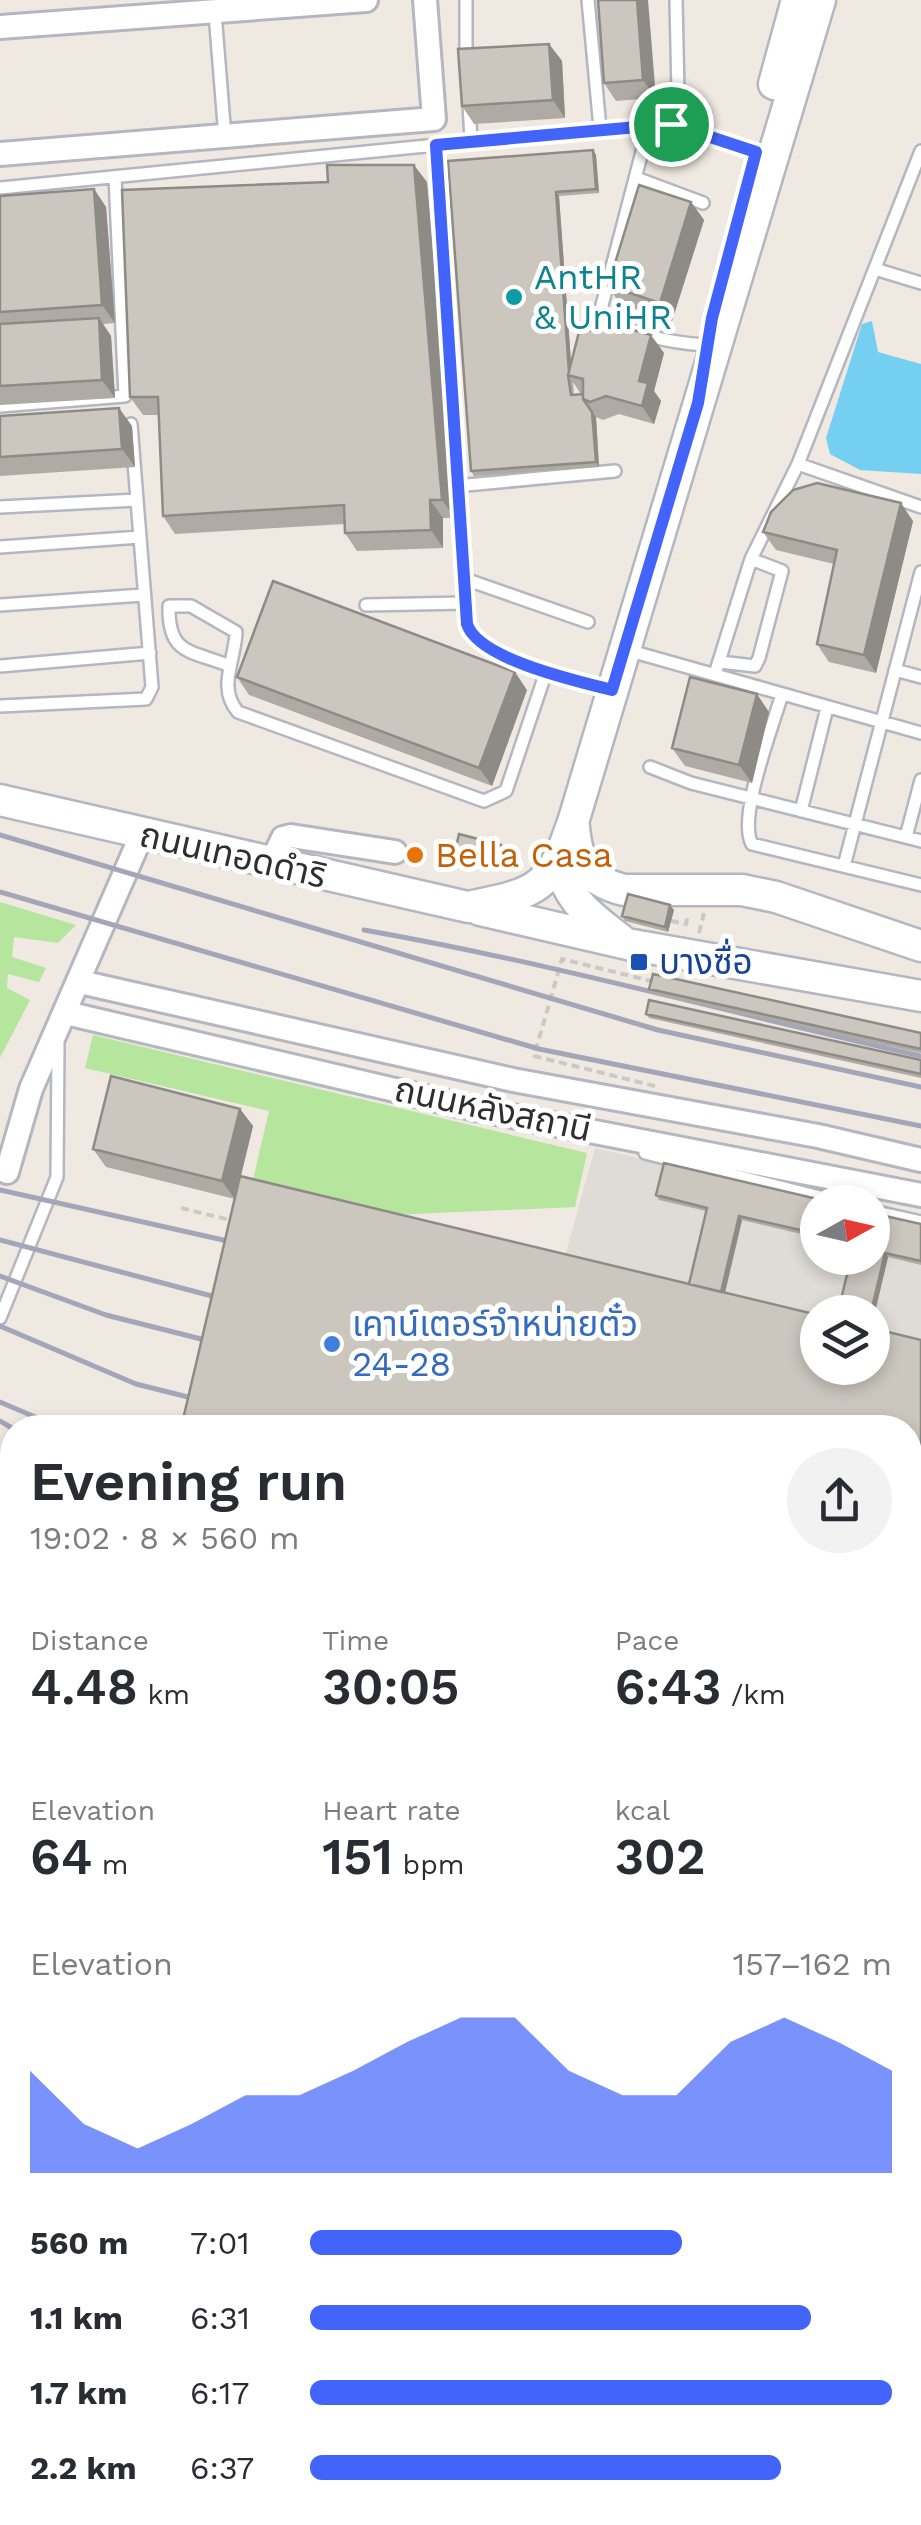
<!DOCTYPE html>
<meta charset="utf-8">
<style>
body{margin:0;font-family:"Work Sans","Noto Sans Thai",sans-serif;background:#f2f2f3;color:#2b2b33;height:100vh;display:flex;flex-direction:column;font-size:38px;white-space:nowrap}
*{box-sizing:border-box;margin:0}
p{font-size:32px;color:#7c7c81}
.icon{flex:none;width:55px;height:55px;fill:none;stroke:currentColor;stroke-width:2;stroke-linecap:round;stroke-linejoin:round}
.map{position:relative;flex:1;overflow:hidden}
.side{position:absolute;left:0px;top:1415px;width:922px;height:1110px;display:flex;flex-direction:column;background:#fff;border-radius:40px 40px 0 0;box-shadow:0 5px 15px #0003}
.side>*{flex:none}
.needle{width:65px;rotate:82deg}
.controls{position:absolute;left:800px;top:1185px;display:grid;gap:20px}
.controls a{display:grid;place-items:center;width:90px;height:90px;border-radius:50%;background:#fff;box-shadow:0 5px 15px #0003;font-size:50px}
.pin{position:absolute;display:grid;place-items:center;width:85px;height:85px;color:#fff;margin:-42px;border:5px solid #fff;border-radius:50%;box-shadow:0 2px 10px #0007}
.round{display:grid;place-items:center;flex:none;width:105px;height:105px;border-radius:52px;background:#f2f2f3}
.summary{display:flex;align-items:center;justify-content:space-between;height:170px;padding:0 30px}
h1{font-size:55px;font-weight:600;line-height:75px}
.figures{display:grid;grid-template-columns:repeat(3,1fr);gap:15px;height:170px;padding:10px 30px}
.figures div{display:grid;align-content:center}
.figures b{font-size:50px;font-weight:600}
.figures small{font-size:28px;font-weight:400}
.figures p{font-size:28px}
.chart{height:280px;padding:20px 30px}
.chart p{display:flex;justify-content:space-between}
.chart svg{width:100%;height:180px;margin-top:10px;fill:#4264fb;opacity:.7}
ul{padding:0 30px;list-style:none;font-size:32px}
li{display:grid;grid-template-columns:160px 120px 1fr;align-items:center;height:75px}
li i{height:25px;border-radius:12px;background:#4264fb}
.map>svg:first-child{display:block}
</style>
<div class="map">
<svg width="921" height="2525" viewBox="0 0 921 2525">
<rect width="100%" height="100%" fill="#efe9e1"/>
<path fill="#b6e59e" d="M0,902l76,23 -18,18 -44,-6 -2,20 34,11 -7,14 -31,-8 -1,14 23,12 -30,58z
M93,1035l494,118 -12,54 -184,8 -140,-27 18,-77 -184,-43z
M0,1527l12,3v303l-12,-3z"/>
<path fill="#dfdcd8" d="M595,1148l232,54h-9v56h54l49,-33v129l-48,-12 -1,-30h-54l-1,16 -255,-61z
M910,1904l11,3v104l-11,-3z
M910,2141l11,3v108l-11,-9z"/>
<path fill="#75cff0" d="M872,321l6,31 43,12v110l-61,-4 -30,-16 -4,-16 36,-114z"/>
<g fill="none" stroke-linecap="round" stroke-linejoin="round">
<g stroke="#b4b7c1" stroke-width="16">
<path id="lane" d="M588,0l12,128
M676,0l2,93
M215,13l10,124
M466,61v-61
M469,104l2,36
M649,125l-48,184 2,7c31,19 67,27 103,29
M435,145l32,479c11,35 109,57 145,65
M636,178l67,25
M0,188l660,-65 96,29
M875,269l46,14
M0,406l125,-10 -10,-219
M131,424l6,76
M798,464l123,43
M456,486l159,-15
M0,507l137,-7 15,187 -6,12 -146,7
M0,547l140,-10
M462,578l126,44
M0,605l143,-10
M366,605l98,-2
M627,650l294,83
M720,662l35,4 4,-8 23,-87 -31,-12
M0,666l150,-13
M230,666c-40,-16 -62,-11 -61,-60h22l45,26c-1,29 -19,56 2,80l246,89 22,-10 40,-119
M895,670l26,7
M715,674l36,-115 47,-95 123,-313
M782,694c-9,32 -45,123 -30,150l169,41
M650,767l41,16 230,58
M801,811l26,-103
M906,837l15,-57
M844,866l77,-294
M645,1153l195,49
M872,1211l49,11
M0,1318l57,-141 1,-133
M0,1943l12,2
M910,2025l11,3
M910,2101l11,2
M0,2418l12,1
M387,2512l49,13"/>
</g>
<g stroke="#b4b7c1" stroke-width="28">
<path id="street" d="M0,27l366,-27
M0,154l434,-35 -9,-119
M270,865l13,-27 8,-2 104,16
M80,982l433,98 305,56 103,24
M66,1013l410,96 445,86
M7,1172l24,-83 111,-255"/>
</g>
<g stroke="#b4b7c1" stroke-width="35">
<path id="secondary" d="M774,84l23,-84
M0,800l468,107c70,-14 83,-18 106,-88l246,-819
M574,827c3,36 14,54 50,63h118l34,7 145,49
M560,863c7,37 31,54 60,76
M480,910l147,34 294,52
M0,1858l12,3
M0,1905l12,3
M910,2072l11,3
M910,2122l11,3"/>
</g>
<g stroke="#c9c9c9" stroke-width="45">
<path id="highway" d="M0,1555l12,8
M0,1657l12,6
M910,2268l11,9
M910,2330l11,9"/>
</g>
<path stroke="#c9c9c9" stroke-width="4" stroke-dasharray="8 5" stroke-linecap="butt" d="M671,921l15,3 2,-10
M699,933l5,-20
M655,1086l-121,-30 28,-97 93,23
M181,1208l49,12
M0,1520l12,3
M910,1919l11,2"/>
<use href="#lane" stroke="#fff" stroke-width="11"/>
<use href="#street" stroke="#fff" stroke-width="22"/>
<use href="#secondary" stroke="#fff" stroke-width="30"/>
<use href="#highway" stroke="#ffa35c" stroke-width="40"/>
<path stroke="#a3a6b8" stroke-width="5" d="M0,835l658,195 263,57
M0,892l539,157 382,77
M364,930c188,33 371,84 557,126
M0,1190l241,54
M0,1240l227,60
M0,1276l106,39 111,28
M0,1326l136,58 68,17
M0,1402l61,26
M0,1421l12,7"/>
</g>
<path fill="#afaba4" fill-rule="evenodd" d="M598,0l58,98 -40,3 -12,-18z
M549,44l13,17 3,57 -91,6 -12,-18z
M593,150l3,5 3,38 -40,3 12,166 93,-9 -10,38 7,10 -7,23 -35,-10 -16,6 -7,-3 3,50 -125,9 -3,-5 -23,-310zM573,382l7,11 3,1 -9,1z
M427,182l28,336h-12v30l-86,3 -12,-18v-9l-170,10 -12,-18 -4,-101h-16l-13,-18z
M94,189l12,18 9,116 -12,1 8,12 4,62 -115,7v-209z
M691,202l13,18 -32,101 -52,-17 -12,-18z
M0,416l132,10 3,41 -135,9z
M913,521l-37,152 -47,-11 -12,-18 17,-80 -58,-14 -13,-18z
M237,677l290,13 -35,96 -243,-91z
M769,712l-17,71 -67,-17 -13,-18z
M504,849l-6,23 -41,-11 -3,-5z
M674,910l-6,22 -43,-11 -3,-5z
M649,989l272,44v20l-269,-59z
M646,1014l275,46v18l-272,-60z
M240,1109l13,17 -12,50 448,108 17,-73 -47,-11 -3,-5 162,7v36l-76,-18 -17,73 196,47v567l-11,-3v-476l-675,-229 -129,-32 -13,-18z
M921,1224v41l-33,-8 -16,68v-13l-21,-54z
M910,1973l11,3v38l-11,-2z
M0,2278l12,4v129l-12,-3z
M0,2458l12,3v31l-12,-3z
M0,2495l12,3v14h60l52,13h-114l-10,-2z
M96,2512h124l51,13h-123z
M431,2512h479l11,13h-439z"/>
<path fill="#8e8b86" d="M637,0h11l8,98 -13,-18z
M549,44l13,17 3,57 -12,-18z
M593,150l3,5 3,38 -3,-4z
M414,165l13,17 28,336 -13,-18z
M94,189l12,18 9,116 -13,-18z
M556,192l3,4 13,180 -3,-1z
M691,202l13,18 -32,101 -12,-18z
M99,318l12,18 4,62 -13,-18z
M651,335l13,18 -10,38 7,10 -7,23 -12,-18 -3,-25z
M119,408l13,18 3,41 -13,-18z
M592,412l4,5 3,50 -3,-5z
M430,500l13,18v30l-12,-18z
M901,503l12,18 -37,152 -12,-18z
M515,672l12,18 -35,96 -13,-18z
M757,694l12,18 -17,71 -13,-18z
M501,845l3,4 -6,23 -3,-5z
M670,905l4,5 -6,22 -3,-5z
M240,1109l13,17 -18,73 -13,-18z
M739,1216l3,4 -20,85 -3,-4z
M885,1253l3,4 -16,68v-13h-1z"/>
<path fill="#cbc7bf" stroke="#8e8b86" stroke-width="2.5" d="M598,0h39l6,80 -39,3z
M549,44l4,56 -91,6 -4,-57z
M593,150l3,39 -40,3 13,179 -1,4 3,20 12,-1v5l9,13 4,50 -125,9 -23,-310z
M327,165h87l28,335h-12l1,30 -86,3 -1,-28 -181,11 -5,-119h-28l-8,-207 206,-8z
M639,185l52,17 -31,101 -52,-17z
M94,189l8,116 -102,7v-116z
M99,318l3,62 -102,6v-62z
M600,321l51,14 -12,46 9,2 -6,23 -36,-10 -16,6 -7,-3v-20l-15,-4 12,-47 17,4z
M119,408l3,41 -122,8v-41z
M817,483l84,20 -37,152 -47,-11 20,-94 -74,-18 8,-20 22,-22z
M273,581l242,91 -36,96 -242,-91z
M690,677l67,17 -18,71 -67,-17z
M459,834l42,11 -6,22 -41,-11z
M628,894l42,11 -5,22 -43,-11z
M653,974l268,59v16l-272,-60z
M649,1000l272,60v14l-275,-60z
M111,1076l129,33 -18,72 -129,-32z
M664,1163l166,39h-12v32l-79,-18 -18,76 -32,-8 18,-76 -51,-13z
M240,1176l578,139v53h54v-40l49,12v552l-11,-3v-461h-729z
M872,1213l49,11v37l-36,-8 -14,59h-33l13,-54h21z
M910,1973l11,3v34l-11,-2z
M0,2278l12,4v114l-12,-3z
M0,2458l12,3v16l-12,-3z
M0,2495l12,3v13l-12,-3z
M910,2500l11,3v22h-378l-51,-13h418z
M19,2512h53l52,13h-53z
M157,2512h63l51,13h-63z"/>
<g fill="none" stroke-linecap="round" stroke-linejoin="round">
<g stroke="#fff" stroke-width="20">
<path id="route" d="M671,124l85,28 -44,166 -14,85 -86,287c-36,-9 -134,-31 -145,-66l-31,-479z"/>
</g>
<use href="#route" stroke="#4264fb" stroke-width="12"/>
</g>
<circle fill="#0f9aa8" stroke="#fff" stroke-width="4" cx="514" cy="297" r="10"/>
<circle fill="#e8710a" stroke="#fff" stroke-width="4" cx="415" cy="855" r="10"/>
<rect fill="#1a4fb4" stroke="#fff" stroke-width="4" x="629" y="952" width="20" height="20" rx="5"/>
<circle fill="#3f7fe0" stroke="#fff" stroke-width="4" cx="332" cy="1344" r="10"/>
<g text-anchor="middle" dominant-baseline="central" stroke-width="10" stroke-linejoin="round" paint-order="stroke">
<g font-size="35" fill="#0d838f" stroke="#fff" text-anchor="start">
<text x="534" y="277">AntHR<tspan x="534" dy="40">&amp; UniHR</tspan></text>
</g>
<g font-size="35" fill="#2e2e2e" stroke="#fff">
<text transform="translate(233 855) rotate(13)">ถนนเทอดดำริ</text>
<text transform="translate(493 1109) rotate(12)">ถนนหลังสถานี</text>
</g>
<g font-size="35" fill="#c56008" stroke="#fff" text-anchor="start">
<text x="435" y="855">Bella Casa</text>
</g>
<g font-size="35" fill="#164399" stroke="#fff" text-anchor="start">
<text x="659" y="962">บางซื่อ</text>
</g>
<g font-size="35" fill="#366cbe" stroke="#fff" text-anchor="start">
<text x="352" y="1324">เคาน์เตอร์จำหน่ายตั๋ว<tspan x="352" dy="40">24-28</tspan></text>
</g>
</g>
</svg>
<div class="controls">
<a><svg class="needle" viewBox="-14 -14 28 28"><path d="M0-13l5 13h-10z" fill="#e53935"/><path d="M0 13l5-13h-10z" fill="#7c7c81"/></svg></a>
<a><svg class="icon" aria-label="layers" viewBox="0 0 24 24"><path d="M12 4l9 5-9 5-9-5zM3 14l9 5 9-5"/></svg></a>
</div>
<div class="pin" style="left:671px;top:124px;background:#1e9e55"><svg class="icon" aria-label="arrive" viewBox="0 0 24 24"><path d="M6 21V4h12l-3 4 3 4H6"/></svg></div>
<section class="side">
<div class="summary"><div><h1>Evening run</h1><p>19:02 · 8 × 560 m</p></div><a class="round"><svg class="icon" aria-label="share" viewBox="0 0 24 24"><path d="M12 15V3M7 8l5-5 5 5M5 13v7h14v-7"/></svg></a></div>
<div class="figures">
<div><p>Distance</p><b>4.48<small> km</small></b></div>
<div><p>Time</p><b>30:05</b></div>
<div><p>Pace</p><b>6:43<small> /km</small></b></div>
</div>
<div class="figures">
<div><p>Elevation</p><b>64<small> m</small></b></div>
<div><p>Heart rate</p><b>151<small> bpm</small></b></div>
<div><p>kcal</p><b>302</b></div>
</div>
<div class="chart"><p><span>Elevation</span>157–162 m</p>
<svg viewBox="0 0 160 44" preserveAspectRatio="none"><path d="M0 44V19L10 32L20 38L30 32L40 25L50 25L60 19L70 12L80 6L90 6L100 19L110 25L120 25L130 12L140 6L150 12L160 19V44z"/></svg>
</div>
<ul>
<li><b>560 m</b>7:01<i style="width:64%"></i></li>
<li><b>1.1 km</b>6:31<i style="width:86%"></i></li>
<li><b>1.7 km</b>6:17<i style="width:100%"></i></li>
<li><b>2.2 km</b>6:37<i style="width:81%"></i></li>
</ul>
</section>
</div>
